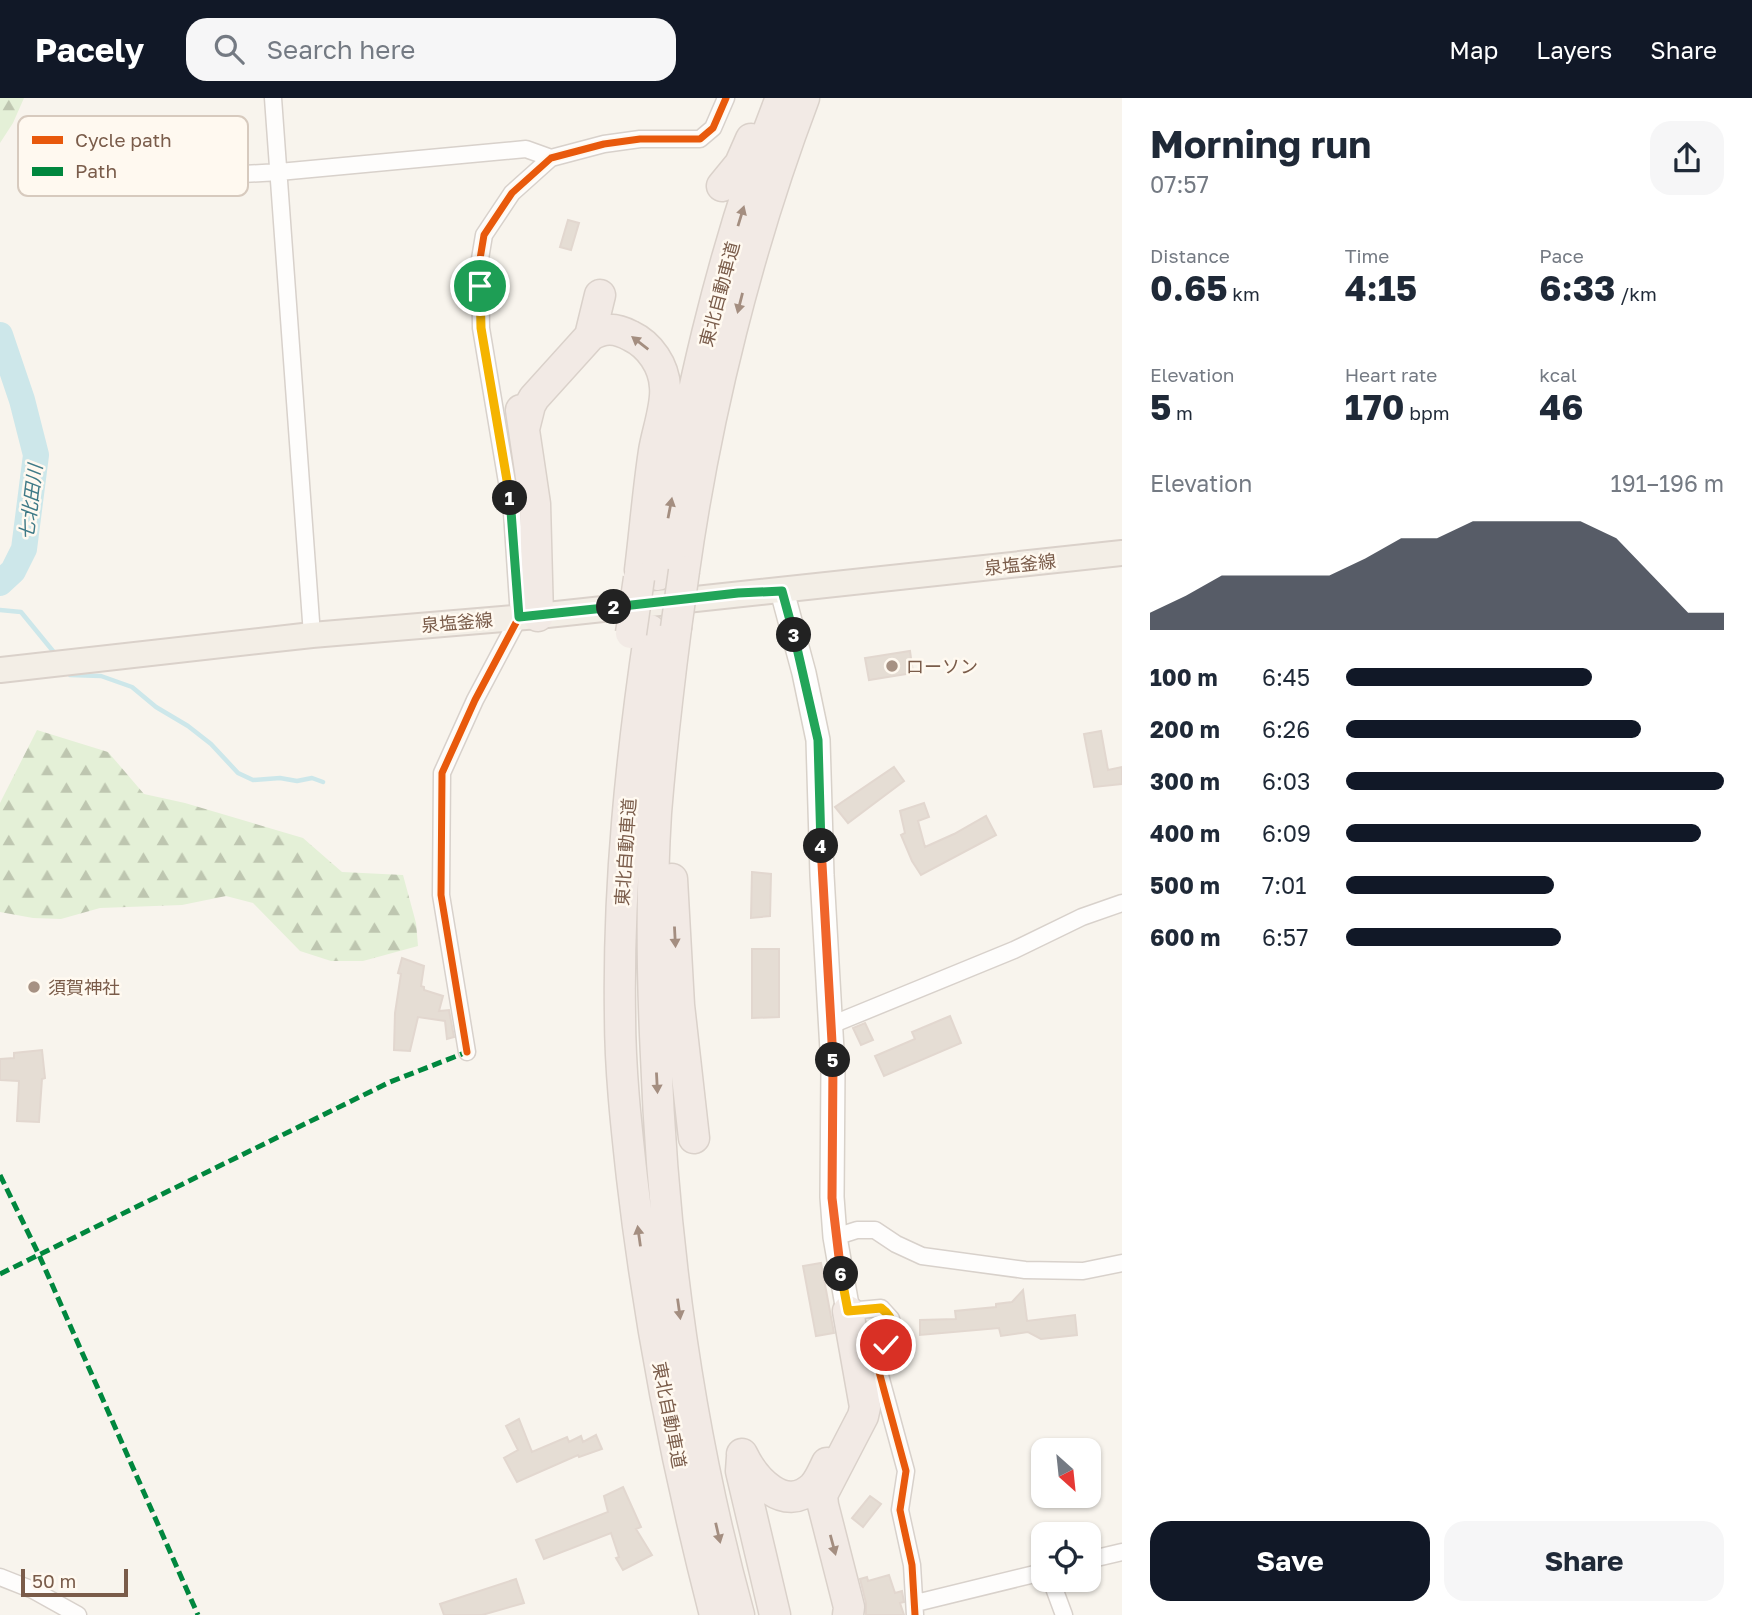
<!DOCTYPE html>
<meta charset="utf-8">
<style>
body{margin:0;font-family:"Golos Text","Noto Sans JP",sans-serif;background:#f6f6f7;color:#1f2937;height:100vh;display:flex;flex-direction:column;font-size:26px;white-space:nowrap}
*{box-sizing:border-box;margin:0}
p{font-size:23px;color:#747a83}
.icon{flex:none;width:38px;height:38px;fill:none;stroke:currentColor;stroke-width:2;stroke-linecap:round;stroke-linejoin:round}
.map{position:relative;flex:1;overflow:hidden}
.sheet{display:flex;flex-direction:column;background:#fff;width:630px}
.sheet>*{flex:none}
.needle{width:46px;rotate:153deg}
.buttons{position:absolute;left:1031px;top:1340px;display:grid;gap:14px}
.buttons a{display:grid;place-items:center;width:70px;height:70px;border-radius:14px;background:#fff;box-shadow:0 2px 5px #0004;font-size:35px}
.scale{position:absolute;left:21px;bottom:18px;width:107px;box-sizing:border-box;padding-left:7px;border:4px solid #7a5c4a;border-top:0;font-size:19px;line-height:24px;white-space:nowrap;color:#7a5c4a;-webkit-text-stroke:5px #fff9f0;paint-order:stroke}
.pin{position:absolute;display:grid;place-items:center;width:60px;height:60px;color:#fff;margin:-30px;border:4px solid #fff;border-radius:50%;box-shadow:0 2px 7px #0007}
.km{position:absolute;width:35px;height:35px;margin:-18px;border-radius:50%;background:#222;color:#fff;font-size:19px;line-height:35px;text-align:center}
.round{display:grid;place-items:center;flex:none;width:74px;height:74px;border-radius:21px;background:#f6f6f7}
.overview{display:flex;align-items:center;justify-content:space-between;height:119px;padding:0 28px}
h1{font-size:38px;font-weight:700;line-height:52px}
.stats{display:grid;grid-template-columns:repeat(3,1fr);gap:10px;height:119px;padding:7px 28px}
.stats div{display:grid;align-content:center}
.stats b{font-size:35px;font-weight:700}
.stats small{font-size:19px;font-weight:400}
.stats p{font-size:19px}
.chart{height:196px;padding:14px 28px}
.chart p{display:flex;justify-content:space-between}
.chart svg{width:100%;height:126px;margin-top:7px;fill:#111827;opacity:.7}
.primary-button{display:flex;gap:14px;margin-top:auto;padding:14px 28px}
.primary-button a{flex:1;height:80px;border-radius:21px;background:#111827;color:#fff;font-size:28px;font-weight:700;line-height:80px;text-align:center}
.primary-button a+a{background:#f6f6f7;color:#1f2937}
ul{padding:0 28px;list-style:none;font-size:23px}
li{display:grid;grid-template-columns:112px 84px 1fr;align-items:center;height:52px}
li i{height:18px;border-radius:9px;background:#111827}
header{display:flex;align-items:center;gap:42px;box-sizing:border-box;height:98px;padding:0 35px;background:#111827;color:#fff}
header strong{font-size:33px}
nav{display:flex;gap:38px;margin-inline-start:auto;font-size:24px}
.search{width:490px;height:63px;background:#f6f6f7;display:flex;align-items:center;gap:18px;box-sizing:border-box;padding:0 24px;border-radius:21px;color:#747a83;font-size:26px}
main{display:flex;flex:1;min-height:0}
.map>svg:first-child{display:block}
</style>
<header>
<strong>Pacely</strong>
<div class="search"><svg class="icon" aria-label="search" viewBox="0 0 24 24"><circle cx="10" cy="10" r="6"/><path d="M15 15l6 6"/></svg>Search here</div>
<nav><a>Map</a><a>Layers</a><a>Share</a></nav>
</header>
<main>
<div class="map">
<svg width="1122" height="1517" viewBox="0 0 1122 1517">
<defs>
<pattern id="forest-firs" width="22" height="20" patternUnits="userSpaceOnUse" patternTransform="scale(1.75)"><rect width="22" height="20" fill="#e4f0d7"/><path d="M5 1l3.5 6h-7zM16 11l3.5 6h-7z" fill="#bec6b0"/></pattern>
</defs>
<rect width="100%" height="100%" fill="#f8f4ed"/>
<path fill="url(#forest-firs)" d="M0,0h24l-11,25 -13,20z
M37,632l71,22 36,42 41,9 118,35 39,34 61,3 13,48 2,23 -55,15h-32l-31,-10 -47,-48 -27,-7 -44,9 -82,3 -39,11 -28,-1 -33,-6v-109z"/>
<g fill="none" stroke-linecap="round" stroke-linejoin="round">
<path stroke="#cde7ea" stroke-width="4.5" d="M0,512l21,2 36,44
M68,574l2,3 31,1 31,11 24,20 32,19 23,18 27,29 15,7 27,-2 17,3 15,-3 11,4"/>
<path stroke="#cde7ea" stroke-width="26" d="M0,237l22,65 14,55 -12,94 -11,22 -13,12"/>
</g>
<path fill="#e5ddd4" stroke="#e2d7cf" stroke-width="2" d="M568,122l11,3 -8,27 -11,-3z
M910,553l3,22 -44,7 -4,-22z
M1101,633l7,39 14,-3v17l-28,3 -10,-53z
M894,669l10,14 -56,42 -13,-16z
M924,705l5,14 -11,4 7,26 29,-13 32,-18 10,19 -75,40 -9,-14 -11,-26 4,-2 -5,-22z
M752,774l19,2 -1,42 -19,2z
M752,851h27v68l-27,1z
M402,860l22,8 -3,20 3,1v3l19,6 -4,15 10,-1 5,27 -7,2 -2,-18 -27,-4 -8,34 -16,-1 1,-37 6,-39 -3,-1z
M950,918l11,27 -77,33 -9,-20 40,-17 -3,-7z
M865,925l8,17 -12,5 -8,-17z
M42,952l3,28 -3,1 -3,43 -22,-1 2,-40 -19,-1v-21l14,-1v-5z
M821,1165l13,70 -18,3 -13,-70z
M1023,1192l4,31 48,-6 2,20 -36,4 -13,-7 -27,4 -2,-8 -79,7v-15l36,-1 -1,-8 41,-4v-3l16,-2z
M519,1321l13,33 35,-15 2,5 12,-6 2,6 13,-7 6,14 -23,8 -1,-2 -61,27 -13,-24 14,-8 -12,-24z
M623,1389l18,40 -5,2 16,26 -29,15 -7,-12 3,-1 -8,-24 -67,26 -8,-19 72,-28 -4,-16z
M870,1398l11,8 -18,23 -11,-9z
M889,1477l6,18 7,-2 2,11 -4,1 4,12h-38v-12l-6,-24 7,-2 1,4z
M516,1481l8,24 -42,12h-38l-4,-11z"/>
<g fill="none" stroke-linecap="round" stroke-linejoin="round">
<g stroke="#d8d1cb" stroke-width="19">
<path id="street" d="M273,0l39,537
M65,86l214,-12 247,-23 25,9
M831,927l183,-75 68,-33 40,-14
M467,954l-26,-157 1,-122 33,-73 44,-83 -7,-105 -31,-184 -1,-69 4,-24 28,-42 39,-35 53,-14 36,-5h60l13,-11 13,-30
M835,1139l22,-7h18l21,14 26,12 103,14 58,1 39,-8
M848,1213l33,-3 10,11 2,8 -15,41 28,103 -6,39 12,55 3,50
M1088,1462l34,-8
M0,1479l33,13 45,25
M1051,1482l13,35
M916,1505l127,-31"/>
</g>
<g stroke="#d8d1c9" stroke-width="26">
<path id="secondary" d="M782,493l22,82 14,67 4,135 11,193 -1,129 3,40 13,74"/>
</g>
<g stroke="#dad1ca" stroke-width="28">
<path id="primary" d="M0,572l312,-35 226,-19 584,-63"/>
</g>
<g stroke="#dad1ca" stroke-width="33">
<path id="highway" d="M722,88l18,-22 11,-25
M590,238l10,-41
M521,312l14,94 3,112
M524,331l6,-24 4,-7 56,-62c14,-9 26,-8 41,0 19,9 33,30 34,51 2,18 -8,45 -11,64 -6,39 -9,79 -14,119
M684,473c22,-157 64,-325 120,-473
M658,477c28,-160 62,-325 123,-477
M676,530c-8,62 -15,123 -20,185 -5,80 -4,162 0,243 7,188 33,377 83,559
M650,532c-19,128 -32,255 -30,385 0,54 6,109 12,163 17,147 46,294 83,437
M672,781l7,126 15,133
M848,1213l17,96 -2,9 -41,79 1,10 26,102 -1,8
M742,1356c12,25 42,60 71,33 6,-6 10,-16 14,-24
M742,1359l-1,14 34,144"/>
</g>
<use href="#street" stroke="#fefdfc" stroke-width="16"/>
<use href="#secondary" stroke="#fefdfc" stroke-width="23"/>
<use href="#primary" stroke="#f3eee6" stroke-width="24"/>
<use href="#highway" stroke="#f2eae5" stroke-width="30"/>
<g stroke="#dad1ca" stroke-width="33" stroke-linecap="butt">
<path id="highway-bridge" d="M676,530l8,-57
M631,535l8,-55"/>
</g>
<use href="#highway-bridge" stroke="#f2eae5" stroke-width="30"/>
<path stroke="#00873e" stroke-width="5" stroke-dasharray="10 5" stroke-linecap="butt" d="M0,1077l39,80 159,360
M0,1176l390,-192 77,-30"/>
<g stroke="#fff9f0" stroke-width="11">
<path id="cycleway" d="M782,493l22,82 14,67 4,135 11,193 -1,129 3,40 13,74 33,-3 10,11 2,8 -15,41 28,103 -6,39 12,55 3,50
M467,954l-26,-157 1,-122 33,-73 44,-83 -7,-105 -31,-184 -1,-69 4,-24 28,-42 39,-35 53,-14 36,-5h60l13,-11 13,-30"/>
</g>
<use href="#cycleway" stroke="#e8590c" stroke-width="7"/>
</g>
<defs><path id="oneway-solid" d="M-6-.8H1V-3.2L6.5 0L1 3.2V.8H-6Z" transform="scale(1.75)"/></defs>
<g fill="#a48e80">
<use href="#oneway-solid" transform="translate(741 118) rotate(-73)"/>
<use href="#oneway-solid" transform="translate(740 205) rotate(104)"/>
<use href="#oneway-solid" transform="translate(640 245) rotate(-142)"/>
<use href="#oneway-solid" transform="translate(670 410) rotate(-79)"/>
<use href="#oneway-solid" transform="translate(675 839) rotate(87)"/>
<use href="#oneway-solid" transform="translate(657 985) rotate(87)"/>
<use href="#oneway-solid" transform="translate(639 1138) rotate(-98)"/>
<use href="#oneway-solid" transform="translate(679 1211) rotate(82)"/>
<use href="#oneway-solid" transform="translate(718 1435) rotate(77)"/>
<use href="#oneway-solid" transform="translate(833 1447) rotate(75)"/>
</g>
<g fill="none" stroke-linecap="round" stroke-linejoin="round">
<g stroke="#fff" stroke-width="14">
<path id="split-1" d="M480,188l1,42 29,170"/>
</g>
<g stroke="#fff" stroke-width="14">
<path id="split-2" d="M510,400l9,119 95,-10"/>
</g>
<g stroke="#fff" stroke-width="14">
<path id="split-3" d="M614,509l124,-14 44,-2 12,44"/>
</g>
<g stroke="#fff" stroke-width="14">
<path id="split-4" d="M794,537l24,105 3,106"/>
</g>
<g stroke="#fff" stroke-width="14">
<path id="split-5" d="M821,748l12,214"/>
</g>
<g stroke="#fff" stroke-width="14">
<path id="split-6" d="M833,962l-1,138 9,76"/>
</g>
<g stroke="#fff" stroke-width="14">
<path id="split-7" d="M841,1176l7,37 33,-3c15,11 13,23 5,37"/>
</g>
<use href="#split-1" stroke="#f5b400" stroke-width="9"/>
<use href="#split-2" stroke="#22a559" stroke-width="9"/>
<use href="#split-3" stroke="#22a559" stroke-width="9"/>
<use href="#split-4" stroke="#22a559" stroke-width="9"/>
<use href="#split-5" stroke="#f0652b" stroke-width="9"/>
<use href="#split-6" stroke="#f0652b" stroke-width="9"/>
<use href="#split-7" stroke="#f5b400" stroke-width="9"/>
</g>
<g fill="#a69183" stroke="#fff9f0" stroke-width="2.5">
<circle cx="892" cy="568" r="7"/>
<circle cx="34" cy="889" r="7"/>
</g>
<g text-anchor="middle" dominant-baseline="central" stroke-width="5" stroke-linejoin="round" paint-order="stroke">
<g font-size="18" fill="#7a5c4a" stroke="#fff9f0">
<text transform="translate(719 196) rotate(-75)">東北自動車道</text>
<text transform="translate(1020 466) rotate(-6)">泉塩釜線</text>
<text transform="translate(457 524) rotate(-5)">泉塩釜線</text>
<text transform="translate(625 754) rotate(-86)">東北自動車道</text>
<text transform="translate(670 1317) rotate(79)">東北自動車道</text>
</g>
<g font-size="18" fill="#7a5c4a" stroke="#fff9f0" text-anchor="start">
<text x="906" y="568">ローソン</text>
<text x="48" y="889">須賀神社</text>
</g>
<g font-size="19" font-style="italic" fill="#3f7a87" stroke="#fff9f0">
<text transform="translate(30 404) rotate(-83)">七北田川</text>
</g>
</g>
<rect x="18" y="18" width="230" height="80" rx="10" fill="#fff9f0" stroke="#d7cabe" stroke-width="2"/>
<rect x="32" y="38" width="31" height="8" fill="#e8590c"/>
<rect x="32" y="69" width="31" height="9" fill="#00873e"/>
<g font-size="19" fill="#7a5c4a">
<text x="75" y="49">Cycle path</text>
<text x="75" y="80">Path</text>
</g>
</svg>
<div class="buttons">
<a><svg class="needle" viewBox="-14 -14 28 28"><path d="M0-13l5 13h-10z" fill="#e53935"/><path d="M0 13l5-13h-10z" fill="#747a83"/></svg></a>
<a><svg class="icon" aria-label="locate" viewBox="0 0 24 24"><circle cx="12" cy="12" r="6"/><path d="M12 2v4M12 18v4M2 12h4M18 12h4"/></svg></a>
</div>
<div class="scale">50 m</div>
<div class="pin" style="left:480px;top:188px;background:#1e9e55"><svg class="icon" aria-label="arrive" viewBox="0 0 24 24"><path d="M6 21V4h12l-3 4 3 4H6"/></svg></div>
<div class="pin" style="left:886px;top:1247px;background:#d93025"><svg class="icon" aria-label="check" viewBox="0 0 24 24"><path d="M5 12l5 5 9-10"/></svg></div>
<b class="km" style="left:510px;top:400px">1</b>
<b class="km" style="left:614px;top:509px">2</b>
<b class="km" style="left:794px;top:537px">3</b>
<b class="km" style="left:821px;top:748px">4</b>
<b class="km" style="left:833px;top:962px">5</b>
<b class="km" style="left:841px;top:1176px">6</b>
</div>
<section class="sheet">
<div class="overview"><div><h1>Morning run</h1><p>07:57</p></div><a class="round"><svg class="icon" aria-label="share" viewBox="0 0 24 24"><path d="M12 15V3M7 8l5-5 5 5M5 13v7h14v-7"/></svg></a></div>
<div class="stats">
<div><p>Distance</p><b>0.65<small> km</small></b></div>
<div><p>Time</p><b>4:15</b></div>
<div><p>Pace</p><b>6:33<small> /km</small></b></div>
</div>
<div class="stats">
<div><p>Elevation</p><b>5<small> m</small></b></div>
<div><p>Heart rate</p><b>170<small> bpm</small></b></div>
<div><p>kcal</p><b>46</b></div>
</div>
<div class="chart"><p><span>Elevation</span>191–196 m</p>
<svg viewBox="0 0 160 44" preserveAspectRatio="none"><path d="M0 44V38L10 32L20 25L30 25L40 25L50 25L60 19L70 12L80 12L90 6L100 6L110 6L120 6L130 12L140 25L150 38L160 38V44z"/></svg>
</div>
<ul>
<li><b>100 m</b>6:45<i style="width:65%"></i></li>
<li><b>200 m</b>6:26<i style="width:78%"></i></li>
<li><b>300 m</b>6:03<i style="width:100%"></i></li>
<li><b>400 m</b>6:09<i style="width:94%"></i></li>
<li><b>500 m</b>7:01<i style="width:55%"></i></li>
<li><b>600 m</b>6:57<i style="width:57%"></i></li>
</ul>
<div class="primary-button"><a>Save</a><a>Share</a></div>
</section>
</main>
